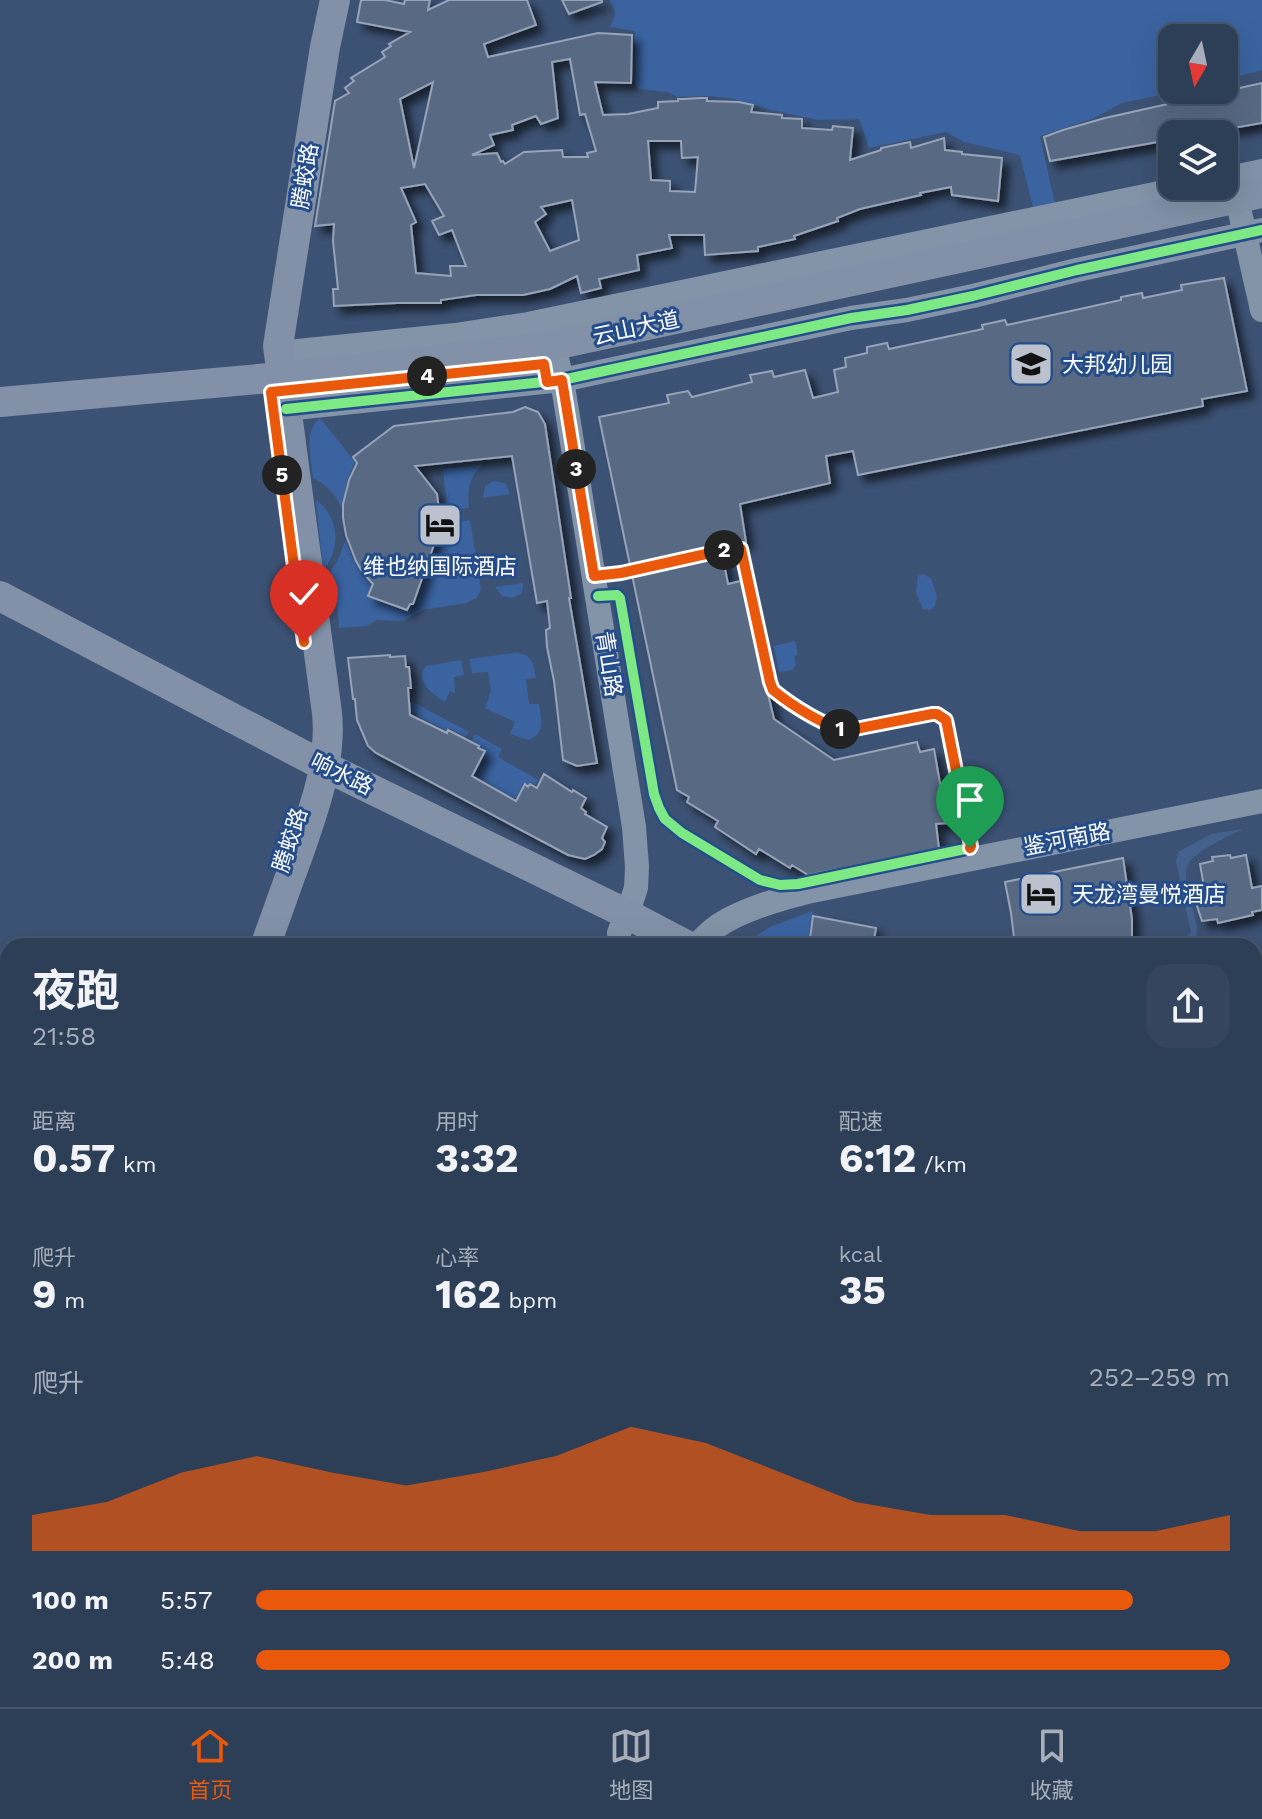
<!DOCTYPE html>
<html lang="zh">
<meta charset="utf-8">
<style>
body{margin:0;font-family:"Work Sans","Noto Sans SC",sans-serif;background:#35455d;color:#f1f3f6;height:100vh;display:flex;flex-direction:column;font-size:30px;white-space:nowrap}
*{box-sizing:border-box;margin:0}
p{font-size:26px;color:#a7aeba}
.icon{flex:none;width:44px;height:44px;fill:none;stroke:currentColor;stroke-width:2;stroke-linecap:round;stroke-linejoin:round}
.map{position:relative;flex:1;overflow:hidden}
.details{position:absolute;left:0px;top:938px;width:1262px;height:770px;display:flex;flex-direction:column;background:#2d3e57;border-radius:24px 24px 0 0;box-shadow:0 8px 32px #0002,0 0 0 2px #48576d}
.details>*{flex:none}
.needle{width:52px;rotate:189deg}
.fabs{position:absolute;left:1158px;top:24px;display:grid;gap:16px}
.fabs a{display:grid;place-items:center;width:80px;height:80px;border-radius:16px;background:#2d3e57;box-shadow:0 8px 32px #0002,0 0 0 2px #48576d;font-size:40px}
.pin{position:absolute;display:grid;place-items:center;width:68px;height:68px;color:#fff;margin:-82px -34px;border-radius:50% 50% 50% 0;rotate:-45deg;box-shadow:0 0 8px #0007}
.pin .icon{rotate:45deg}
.km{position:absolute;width:40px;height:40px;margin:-20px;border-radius:50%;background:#222;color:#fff;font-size:22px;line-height:40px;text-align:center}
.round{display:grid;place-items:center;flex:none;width:84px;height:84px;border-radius:24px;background:#35455d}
.head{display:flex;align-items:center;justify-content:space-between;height:136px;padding:0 32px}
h1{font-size:44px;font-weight:700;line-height:60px}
.metrics{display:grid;grid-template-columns:repeat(3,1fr);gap:12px;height:136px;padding:8px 32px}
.metrics div{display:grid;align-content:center}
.metrics b{font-size:40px;font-weight:700}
.metrics small{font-size:22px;font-weight:400}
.metrics p{font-size:22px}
.chart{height:224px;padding:16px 32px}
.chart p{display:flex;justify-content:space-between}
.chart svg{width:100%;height:144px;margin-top:8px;fill:#ea580c;opacity:.7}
ul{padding:0 32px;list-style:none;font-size:26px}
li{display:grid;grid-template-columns:128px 96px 1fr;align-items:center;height:60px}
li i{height:20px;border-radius:10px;background:#ea580c}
.tab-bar{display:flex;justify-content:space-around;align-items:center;height:112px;border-top:2px solid #48576d;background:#2d3e57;font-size:22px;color:#a7aeba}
.tab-bar a{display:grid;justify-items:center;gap:4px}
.tab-bar .selected{color:#ea580c}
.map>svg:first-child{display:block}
</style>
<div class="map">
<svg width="1262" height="1707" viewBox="0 0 1262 1707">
<defs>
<filter id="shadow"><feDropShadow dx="7" dy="7" stdDeviation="4" flood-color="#0009"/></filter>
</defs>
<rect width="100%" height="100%" fill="#3c5274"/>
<path fill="#3a63a0" d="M609,0h653v70l-38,10v-42h-52v52h12l-62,13 -30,16 -52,17 15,68 -22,3 -13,-52 -56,-13 -18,-10 -77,16 -10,-29 -41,1 -47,-10 -37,-11 -27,-3 -30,1 -9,-5 -29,-3 -4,-4v-54l-25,-4c6,-13 7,-15 -1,-27z
M320,418l35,44 -8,19 -6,27c-4,-14 -15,-23 -28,-30 -2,-20 -10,-46 7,-60z
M482,465c-13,12 -15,26 -13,43l-22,2 -4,-41z
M494,481l12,3 4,10 -27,4 2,-12z
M316,500c23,16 26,49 7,70z
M470,520l11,69 -4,9 -11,5 -43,7 -20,11 -27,-1 -9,6 -28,2 -3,-38h-9l-2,-12 12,-16 9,-23c4,17 14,32 25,46l-3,12 40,14 3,-5 3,-1 29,-80z
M922,574l9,4 6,18 -2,10 -5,4 -7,-1 -7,-16 2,-17z
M523,583l-1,10 -9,5 -11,-2 -7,-9z
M795,641l3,14 -4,1 2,9 -4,5 -13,2 -5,-26z
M514,653c18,0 19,9 22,25l-10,1 3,25h10c2,16 7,28 -10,36l-19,-6 5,-12 -30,-14 6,-17 -3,-19 -16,1 -3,-14z
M461,660l3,15 -10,2 1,16 -5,-2 -5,11c-11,-8 -23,-14 -23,-29l4,-7z
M411,701l58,31 -4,5 -16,-9 -2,3 -46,-23 9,-1z
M475,734l27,15 -4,8 40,23 -3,5 -5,-3 -2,3 -5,-1 -8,15 -47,-27 6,-8 4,1 8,-14 -14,-11z
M813,911l-6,35h-55l5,-11 13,-8z
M0,1377l8,2v37l-4,6 -4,1v-27l6,-14 -6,-3z
M1254,1490l8,2v75l-7,2z
M1262,1603v47h-8v-44z
M275,1700h430l1,7h-427z"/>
<path fill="#44608c" d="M1243,829c-14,7 -46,21 -54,34 -10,15 9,52 8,70 0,5 -2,9 -2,13h-11l4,-11 3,-2 -15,-72 2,-9 33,-18z
M1262,1567v36l-8,3v-37z"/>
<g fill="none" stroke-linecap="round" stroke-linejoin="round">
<path stroke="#44608c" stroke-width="28" d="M0,1120l8,2
M1001,1700l14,7"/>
</g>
<path fill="#586984" stroke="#97a3b7" stroke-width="2" fill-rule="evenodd" filter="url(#shadow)" d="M361,0h24l19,4 1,-4h25l-2,10 21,-10h78l9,25 -52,19 4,13 110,-24 34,2 -1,48 -36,-1 8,33 25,-1 30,-6v-6l20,-1v-2h6l16,-1h7v3l32,1 14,3 -2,7 31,3v3l20,1v9l30,2 1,-4 20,2 -3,32 31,-10v-2l29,-6 1,6 33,-10 1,12 17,2v2l40,4 -4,43 -46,-6 -1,-8 -31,6 1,2 -61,14 -23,9 1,3 -44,15 1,3 -37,8v4l-53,4 -1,-20h-35l3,13 -35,7 2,15 -40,9 2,9 -20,5 -4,-17 -27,13 -27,6h-47l-35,5v3h-44l-63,3 -1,-17h5l-5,-48 1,-17 -19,2 20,-125 14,-8 -4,-5 9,-7 -3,-3 34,-21 -3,-5 9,-6 -2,-2 21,-12 -53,-10zM570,59l10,56 5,-1 11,37 -9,2 1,4h-25l-1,-7 -38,2 -19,12 -2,-3 -2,1 -4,-9 -25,2 22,-10 -4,-10 23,-5 -1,-5 24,-9 5,8 17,-6 -6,-56zM433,82l-19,86 -14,-69zM648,141h33l1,17 16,-1 -3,35 -25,-1v-10l-19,-1zM425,184l19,32 -12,5 7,14 13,-5 14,36h-16l1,10 -35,-3 -5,-48 5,-3 -15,-34zM572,200l7,40 -29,11 -15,-29 11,-8 -5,-7z
M562,0h40v2l-33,12z
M1262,83v40l-63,11h-27v5l-3,1 -119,21 -6,-24 19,-7 42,-12z
M1224,278l23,113 -45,8 1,7 -345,69 -5,-24 -27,5 4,27 -90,21 6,38 -25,6 7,36 13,-3 33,138 60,41 83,-18 3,10 14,-3 13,74 -11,1 3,25 -131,26 -16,-10 -2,3 -31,-19 -3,5 -41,-27 3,-6 -31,-19 2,-5 -12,-7 -78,-373 70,-14 -2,-8 21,-4 4,6 60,-15 -2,-7 22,-4 2,6 31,-7 8,28 25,-6 -4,-22 12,-3 -1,-9 22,-5v-6l20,-4 2,6 94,-20 -1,-4 23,-5 2,5 114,-25v-3l21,-4 1,5 39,-8 -1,-5z
M525,407l13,5 7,12 26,174h-2l28,165 -20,3 -14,-6 -9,-79 -7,-34 -1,-17 4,-2 -3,-27 -10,2 -25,-147 -97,10 22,28 4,31 -28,79h-3l-3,6 -39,-14 5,-12 -10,-11 -7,-12 -10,-26 -3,-17v-14l6,-24 8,-17 -4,-6 41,-31 119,-14z
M390,655v2l15,-1 1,11h3l2,21h-3l2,27 37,18 1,-3 31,16 -1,2 7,3 -13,25 44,25 9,-17 3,3 2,-3 7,4 7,-14 28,18 1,-2 13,8 -5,10 5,4 -1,2 22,13 -5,11 3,4 -3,7 -8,6 -9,4 -17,-4 -192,-102 -8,-7 -11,-26 -2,-21h-2l-5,-41z
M1230,855l1,3 15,-3 6,33 10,-2v24l-10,2 1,3 -35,8 -1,-4 -15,2 -5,-15 3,-1 -1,-6 7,-1 -6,-34 13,-3 -1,-4z
M1123,858l9,61v27h-117l-4,-33 -6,-31z
M813,916l63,12 -3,18h-64z"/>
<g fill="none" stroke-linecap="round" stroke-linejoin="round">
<path stroke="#8393a8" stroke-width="24" d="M1224,179l38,-8
M1237,199l25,111
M554,346l8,34 72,447 3,40 -1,21 -4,12 -13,33
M278,353l177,-18 73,-11 665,-138
M286,409l276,-29 289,-62 56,-8 66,-14 104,-26 185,-40
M696,946c6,-6 12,-13 19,-18 23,-17 64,-29 92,-36l455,-91
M0,1201l8,4"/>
<path stroke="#8291a7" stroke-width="30" d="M0,402l281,-25 259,-29 722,-155
M0,596l324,170 303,148 61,32
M265,946c11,-29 21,-59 32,-88 16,-46 35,-96 30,-145l-49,-367 47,-299 10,-47
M1254,1154l8,-3
M0,1685l8,-22
M1165,1700l1,7"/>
<g stroke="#254d8b" stroke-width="15">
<path id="cycleway" d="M286,409l276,-29 289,-62 56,-8 66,-14 104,-26 185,-40
M594,576l27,-3 112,-25 8,1 29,133 3,8 58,37 12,3 89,-16h5l9,6 24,128 -172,36 -18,1 -20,-5 -78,-47 -17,-14 -6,-11 -5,-14 -34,-196 -3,-3 -19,1"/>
</g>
<use href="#cycleway" stroke="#7ce984" stroke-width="10"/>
</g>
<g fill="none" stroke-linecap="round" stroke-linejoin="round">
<g stroke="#fff" stroke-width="16">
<path id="route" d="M304,642l-33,-250 273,-28 3,18 15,-2 32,196 27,-3 112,-25 8,1 29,133 3,8c17,14 56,40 77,40l82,-16h5l9,6 25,126 -1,2"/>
</g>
<use href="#route" stroke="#ea580c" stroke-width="10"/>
</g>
<defs>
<g id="school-square" transform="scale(2.3)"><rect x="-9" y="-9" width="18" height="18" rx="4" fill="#bbc2ce" stroke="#254d8b"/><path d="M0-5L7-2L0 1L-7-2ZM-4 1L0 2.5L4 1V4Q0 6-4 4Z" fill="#111"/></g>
<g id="hotel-square" transform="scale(2.3)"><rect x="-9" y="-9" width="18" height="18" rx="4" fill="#bbc2ce" stroke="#254d8b"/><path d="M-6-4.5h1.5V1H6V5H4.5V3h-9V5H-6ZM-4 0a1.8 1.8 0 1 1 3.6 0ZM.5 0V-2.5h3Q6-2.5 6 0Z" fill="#111"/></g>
</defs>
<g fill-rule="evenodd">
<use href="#school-square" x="1031" y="364"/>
<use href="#hotel-square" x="440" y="525"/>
<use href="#hotel-square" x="1041" y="894"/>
</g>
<g text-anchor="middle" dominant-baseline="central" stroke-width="6" stroke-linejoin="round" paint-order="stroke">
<g font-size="22" fill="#fff" stroke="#254d8b">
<text transform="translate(305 176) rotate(-81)">腾蛟路</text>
<text transform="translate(636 328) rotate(-12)">云山大道</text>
<text transform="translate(609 664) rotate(81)">青山路</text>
<text transform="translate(342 774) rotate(26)">响水路</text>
<text transform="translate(1067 839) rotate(-11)">鉴河南路</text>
<text transform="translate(290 840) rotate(-72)">腾蛟路</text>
</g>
<g font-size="22" fill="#fff" stroke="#254d8b" text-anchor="start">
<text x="1062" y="364">大邦幼儿园</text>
<text x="440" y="566" text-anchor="middle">维也纳国际酒店</text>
<text x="1072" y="894">天龙湾曼悦酒店</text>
</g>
</g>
</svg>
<div class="fabs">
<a><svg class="needle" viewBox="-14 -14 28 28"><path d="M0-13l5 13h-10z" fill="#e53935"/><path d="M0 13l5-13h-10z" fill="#a7aeba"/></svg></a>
<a><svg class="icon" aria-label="layers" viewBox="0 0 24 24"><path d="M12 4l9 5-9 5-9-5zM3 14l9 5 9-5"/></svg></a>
</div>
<div class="pin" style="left:970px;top:848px;background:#1e9e55"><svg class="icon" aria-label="arrive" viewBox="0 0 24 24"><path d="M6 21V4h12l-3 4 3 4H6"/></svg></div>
<div class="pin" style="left:304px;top:642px;background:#d93025"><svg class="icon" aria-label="check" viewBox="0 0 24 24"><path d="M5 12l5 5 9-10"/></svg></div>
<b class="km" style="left:840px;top:729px">1</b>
<b class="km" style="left:724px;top:550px">2</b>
<b class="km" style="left:576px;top:469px">3</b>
<b class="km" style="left:427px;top:376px">4</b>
<b class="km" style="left:282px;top:475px">5</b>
<section class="details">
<div class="head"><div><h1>夜跑</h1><p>21:58</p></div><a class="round"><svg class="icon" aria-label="share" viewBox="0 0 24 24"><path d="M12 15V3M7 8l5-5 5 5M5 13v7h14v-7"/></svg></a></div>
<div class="metrics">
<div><p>距离</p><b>0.57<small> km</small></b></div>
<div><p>用时</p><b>3:32</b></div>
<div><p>配速</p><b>6:12<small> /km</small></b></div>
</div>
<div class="metrics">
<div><p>爬升</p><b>9<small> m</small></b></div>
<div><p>心率</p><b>162<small> bpm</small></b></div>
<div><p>kcal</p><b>35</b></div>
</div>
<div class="chart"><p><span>爬升</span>252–259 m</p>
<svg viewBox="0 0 160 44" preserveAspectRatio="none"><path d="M0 44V33L10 29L20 20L30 15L40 20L50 24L60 20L70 15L80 6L90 11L100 20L110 29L120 33L130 33L140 38L150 38L160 33V44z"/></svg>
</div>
<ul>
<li><b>100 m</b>5:57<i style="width:90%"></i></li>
<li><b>200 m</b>5:48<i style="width:100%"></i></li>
</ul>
</section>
</div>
<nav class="tab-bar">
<a class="selected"><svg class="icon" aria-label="home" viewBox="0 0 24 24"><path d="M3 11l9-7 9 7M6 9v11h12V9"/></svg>首页</a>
<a><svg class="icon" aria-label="map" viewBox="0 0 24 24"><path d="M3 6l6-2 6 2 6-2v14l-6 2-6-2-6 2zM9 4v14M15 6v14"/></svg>地图</a>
<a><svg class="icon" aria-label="saved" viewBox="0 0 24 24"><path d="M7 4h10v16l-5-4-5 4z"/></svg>收藏</a>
</nav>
